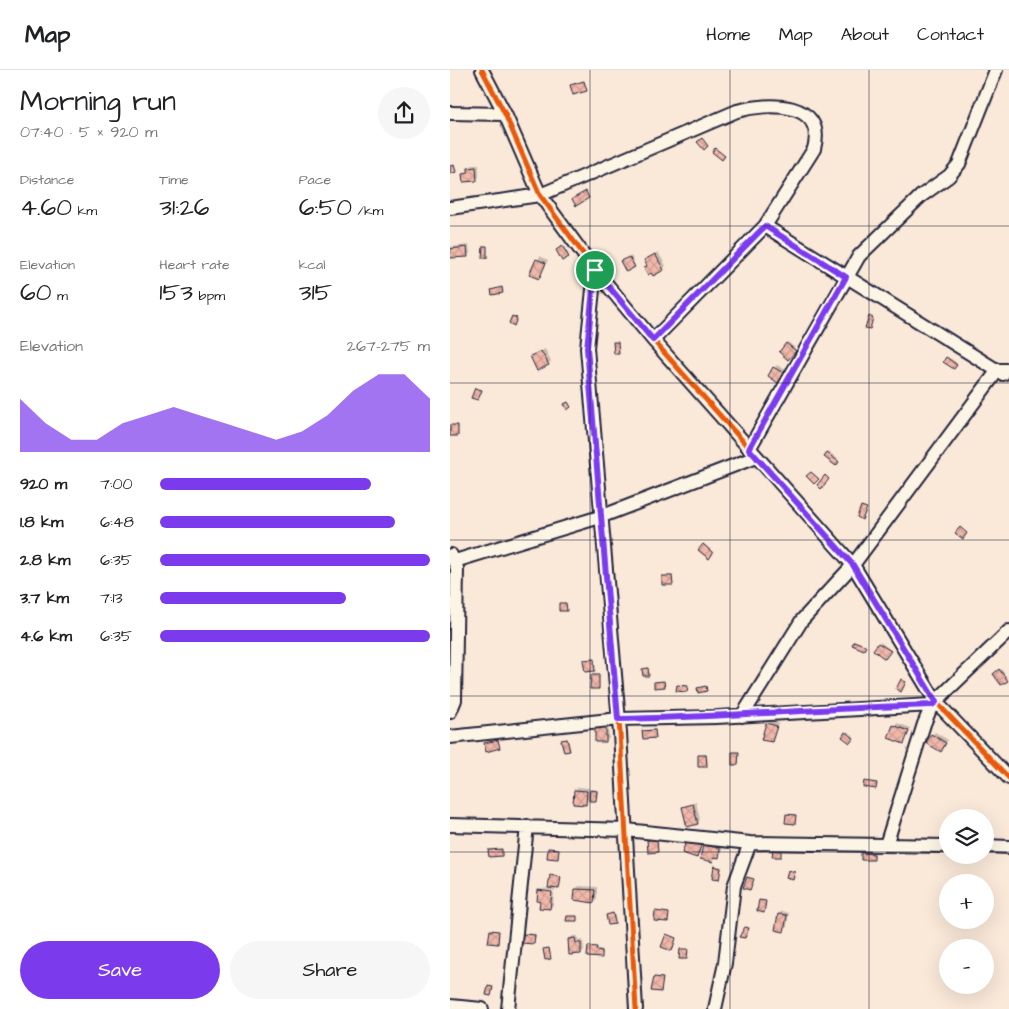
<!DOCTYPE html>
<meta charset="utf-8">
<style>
body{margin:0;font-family:"Architects Daughter",sans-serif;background:#f6f6f6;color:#202124;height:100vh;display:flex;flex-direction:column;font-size:19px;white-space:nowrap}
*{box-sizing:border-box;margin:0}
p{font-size:16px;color:#757577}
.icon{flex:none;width:28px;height:28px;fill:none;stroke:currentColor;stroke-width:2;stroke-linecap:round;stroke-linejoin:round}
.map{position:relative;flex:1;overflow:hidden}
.sheet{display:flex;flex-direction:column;background:#fff;width:450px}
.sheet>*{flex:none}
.tools{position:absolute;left:489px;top:739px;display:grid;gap:10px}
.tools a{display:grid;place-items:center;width:55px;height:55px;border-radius:50%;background:#fff;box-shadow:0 5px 20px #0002;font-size:25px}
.pin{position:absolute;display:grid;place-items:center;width:42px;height:42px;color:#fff;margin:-21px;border:2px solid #fff;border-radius:50%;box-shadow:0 1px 5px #0007}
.round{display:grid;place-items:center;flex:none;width:52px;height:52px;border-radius:26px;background:#f6f6f6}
.overview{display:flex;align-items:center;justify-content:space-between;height:85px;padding:0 20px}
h1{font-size:28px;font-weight:600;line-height:38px}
.figures{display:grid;grid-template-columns:repeat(3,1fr);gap:8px;height:85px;padding:5px 20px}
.figures div{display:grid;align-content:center}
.figures b{font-size:25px;font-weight:600}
.figures small{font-size:14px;font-weight:400}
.figures p{font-size:14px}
.chart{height:140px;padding:10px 20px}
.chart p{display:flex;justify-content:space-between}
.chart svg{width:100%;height:90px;margin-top:5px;fill:#7c3aed;opacity:.7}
.button{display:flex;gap:10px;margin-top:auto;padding:10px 20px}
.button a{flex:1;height:58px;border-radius:30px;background:#7c3aed;color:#fff;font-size:20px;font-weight:600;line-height:58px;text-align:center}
.button a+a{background:#f6f6f6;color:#202124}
ul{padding:0 20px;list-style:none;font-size:16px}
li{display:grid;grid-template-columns:80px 60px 1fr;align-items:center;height:38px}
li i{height:12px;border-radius:6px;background:#7c3aed}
header{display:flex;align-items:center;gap:30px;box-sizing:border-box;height:70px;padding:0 25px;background:#fff;border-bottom:1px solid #e0e0e0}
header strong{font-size:24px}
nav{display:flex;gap:28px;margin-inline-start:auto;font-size:18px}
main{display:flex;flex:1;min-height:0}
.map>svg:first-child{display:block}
</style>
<header>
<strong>Map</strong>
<nav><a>Home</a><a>Map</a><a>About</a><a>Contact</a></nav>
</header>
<main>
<section class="sheet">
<div class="overview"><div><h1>Morning run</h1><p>07:40 · 5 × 920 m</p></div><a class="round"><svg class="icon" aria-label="share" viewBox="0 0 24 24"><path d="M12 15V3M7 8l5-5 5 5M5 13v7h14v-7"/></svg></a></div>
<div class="figures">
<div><p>Distance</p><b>4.60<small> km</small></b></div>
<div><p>Time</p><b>31:26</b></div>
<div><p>Pace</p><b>6:50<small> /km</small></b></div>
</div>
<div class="figures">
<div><p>Elevation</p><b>60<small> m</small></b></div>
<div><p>Heart rate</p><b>153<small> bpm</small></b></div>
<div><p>kcal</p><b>315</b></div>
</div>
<div class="chart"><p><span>Elevation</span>267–275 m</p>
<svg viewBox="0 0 160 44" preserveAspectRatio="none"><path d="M0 44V18L10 30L20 38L30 38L40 30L50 26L60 22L70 26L80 30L90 34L100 38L110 34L120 26L130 14L140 6L150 6L160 18V44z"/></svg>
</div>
<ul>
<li><b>920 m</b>7:00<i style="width:78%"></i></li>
<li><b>1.8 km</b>6:48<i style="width:87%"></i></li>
<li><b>2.8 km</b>6:35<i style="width:100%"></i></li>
<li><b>3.7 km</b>7:13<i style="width:69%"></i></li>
<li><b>4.6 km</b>6:35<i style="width:100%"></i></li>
</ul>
<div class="button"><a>Save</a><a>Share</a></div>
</section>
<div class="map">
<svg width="559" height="939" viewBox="0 0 559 939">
<defs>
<pattern id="building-cross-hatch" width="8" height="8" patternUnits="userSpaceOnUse" patternTransform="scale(1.25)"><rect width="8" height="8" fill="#f1b8a9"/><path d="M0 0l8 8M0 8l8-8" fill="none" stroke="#ce9e92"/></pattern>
</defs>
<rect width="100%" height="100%" fill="#fae9d9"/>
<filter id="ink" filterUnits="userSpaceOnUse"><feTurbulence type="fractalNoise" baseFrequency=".02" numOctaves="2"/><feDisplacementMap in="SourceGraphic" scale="10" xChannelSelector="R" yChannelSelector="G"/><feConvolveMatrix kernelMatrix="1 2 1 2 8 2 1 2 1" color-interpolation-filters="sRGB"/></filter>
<g filter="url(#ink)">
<path fill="#0003" d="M22,95h7v12l-3,3 -13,-6 6,-3z
M19,175l1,8 -3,3 -17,1v-10z
M114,176l5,9 -1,1 -10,-7z
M208,182l8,14 -3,3 -18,-1 3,-10z
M90,186l8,4 -10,18 -7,-3z
M181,186l4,9 -1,1 -11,-6z
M338,272l8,7 -8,9 -8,-6z
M95,279l6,12 -3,3 -17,-7z
M498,287l9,6 -3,5 -9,-7z
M327,295l12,7 -5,8 -15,-4z
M379,382l10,8 -3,4 -10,-7z
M254,474l9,8 -4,5 -9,-7z
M223,505l-1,8 -9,-6 1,-1z
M406,571l10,4 -1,3 -10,-6z
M430,572l11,8 -6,7 -10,-7z
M551,599l7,10 -7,5 -7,-10z
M320,650l9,3 -7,18 -9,-2z
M447,653l14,5 -8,15 -9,-17z
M149,655h9l1,13 -3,3 -10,-13z
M206,659l-1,8 -11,-6 1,-1z
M397,661l7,5 -4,5 -7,-4z
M485,662l13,8 -8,11 -8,-16z
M118,668l2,11 -1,1 -6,-10z
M257,684l1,10 -2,2 -7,-10z
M128,717l11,1v5l3,-4 6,1 -1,9h-9l-3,5 -10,-14z
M246,732l4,18 -3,3 -13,-16z
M237,772l16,1 -7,13z
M257,773l16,3 -2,8 -9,7 -8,-15z
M414,782l11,1 -1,5 -11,-4z
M267,796l5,1 -3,12 -4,-12z
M102,805l9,1 -1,11 -5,1v3l-14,-2 9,-1z
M129,816l18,1v12l-3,3h-9v-3l-9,-10z
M90,820l14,3 -1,12 -3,3z
M332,841l7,2 -2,14 -3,3 -5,-16z
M164,843l2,8 -7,3 -2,-9z
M75,863l11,1 -1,7 -1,1z
M123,866h5v5l5,-1 1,10 -3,3 -11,-14z
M140,876l13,4v5l-14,-8z"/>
<path fill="url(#building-cross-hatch)" stroke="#22223b" d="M134,11l3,10 -14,4 -3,-10z
M252,68l6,8 -4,4 -7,-8z
M265,78l10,8 -3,4 -10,-8z
M4,95l2,7 -6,2v-8z
M26,97l1,14 -14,1 -1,-8 6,-1v-5z
M136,121l3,7 -13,8 -4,-7z
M33,176h4v12h-5z
M112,176l7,11 -7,4 -6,-11z
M17,177l1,10 -18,1v-9z
M205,184l9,16 -11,6 -2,-3 -3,2 -4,-7 3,-2 -3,-6z
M179,187l6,10 -9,5 -6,-11z
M86,189l10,4 -7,16 -10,-4z
M52,217l1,6 -11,2 -1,-5z
M62,246l5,2 -3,8 -5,-3z
M419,246l4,2 -3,11 -5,-1z
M163,272h5l1,12h-5z
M336,273l10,8 -8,9 -9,-8z
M91,281l8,14 -12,6 -7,-15z
M496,287l11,8 -3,4 -11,-7z
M323,297l14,8 -6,10 -13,-9z
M25,318l7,2 -4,10 -7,-2z
M118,332l3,5 -4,3 -3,-6z
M0,355h8v11h-8z
M377,383l12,9 -3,4 -12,-9z
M361,402l8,7 -5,5 -8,-8z
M375,405l4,4 -8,10 -4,-4z
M411,436l6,2 -5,12 -5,-3z
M510,457l7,6 -4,6 -8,-6z
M253,474l10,9 -4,6 -11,-9z
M212,506h10l1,9h-11z
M109,533h7l1,8h-8z
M404,571l12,5 -2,4 -12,-5z
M428,573l13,8 -6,8 -12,-9z
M144,589l1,12 -10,1 -2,-12z
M198,598l1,8h-6l-1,-7z
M549,599l9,12 -7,4 -8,-11z
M141,605h8v14h-9z
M451,609l5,3 -5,10 -5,-3z
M214,611l1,6 -11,1v-6z
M227,615l11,1 -1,6 -11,-1z
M256,616l1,5 -9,2 -1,-5z
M316,653l11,3 -5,16 -11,-2z
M443,655l16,6 -5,13 -16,-6z
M156,657v15h-11v-14z
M205,660l1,8 -13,1 -1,-8z
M395,662l9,6 -4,5 -8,-6z
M481,664l15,9 -5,9 -15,-9z
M117,669l3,12 -6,1 -3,-12z
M48,670l2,8 -14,4 -2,-9z
M282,682h7l-1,13h-6z
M248,685h8l1,12h-9z
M414,711l13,2 -1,6 -13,-2z
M124,720l13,1 -1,14 -13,-1z
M140,720l7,1 -1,10h-7z
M243,734l5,20 -11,3 -5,-20z
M336,744l10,1 -1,9 -10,-1z
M207,769l1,13 -10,1 -1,-13z
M236,771l15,5 -4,12 -15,-5z
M253,775l17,3 -1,10 -5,-1 -1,5 -13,-3z
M98,778l11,1 -1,10 -11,-1z
M52,779v7l-13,1 -1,-7z
M323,779h8v8h-9z
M411,783l13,1v6h-13z
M264,796l7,2 -2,12 -7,-1z
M338,800l7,2 -2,8 -7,-2z
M100,805l11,2 -2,12 -11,-1z
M297,807l7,2 -4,11 -7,-2z
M125,819l20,1 -1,13 -20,-3z
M88,820l14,2 -2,17 -11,-1 1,-6 -3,-1z
M309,830l7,1 -2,12 -7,-2z
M205,841l14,2 -1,9 -14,-1z
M163,843l2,11 -7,1 -2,-10z
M328,844l9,1 -3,17 -9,-2z
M117,846h10v5h-11z
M295,857l4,1 -4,10 -6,-1z
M40,860l9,1 -1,13 -10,-1z
M73,864l12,1 -1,9 -12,-1z
M216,864l10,4 -4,13 -11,-4z
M125,868l1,5h5v11l-12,1 -1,-16z
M138,876l9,1 -1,3 6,1v7l-15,-1z
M99,878l2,11 -6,1 -2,-11z
M230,879h8l-1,10h-8z
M204,907l9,1 -2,14 -10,-1z
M38,916l5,1 -2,9 -5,-1z"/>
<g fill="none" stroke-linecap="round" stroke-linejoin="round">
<g stroke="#22223b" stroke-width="16">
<path id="minor" d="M32,0l23,44 35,81 55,75 58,70 200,225 83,137 73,76
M0,43l55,1
M0,138l90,-13 197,-84c31,-9 90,-10 77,38l-49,77 -112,114
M315,156l238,148
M145,200l-8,78 33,385 16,276
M299,379l110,-193 62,-60 28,-20 10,-12 37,-94
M5,491l145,-44 156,-60
M0,642l5,-12 2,-132 -6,-13
M292,646l60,-96 51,-55 145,-195h9
M0,667l169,-18 98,-2 215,-12
M0,755l176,5 124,13 198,3
M436,775l38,-121 8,-19 77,-74
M535,776l24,1
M0,936l32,3
M58,939l19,-183
M265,939l10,-46 9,-77 16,-43"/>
</g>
<use href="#minor" stroke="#fcf5e5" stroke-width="12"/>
<g stroke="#fcf5e5" stroke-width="8">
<path id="cycleway" d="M32,0l23,44 35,81 55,75 58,70 200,225 83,137 73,76
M145,200l-8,78 33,385 16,276"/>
</g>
<use href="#cycleway" stroke="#e8590c" stroke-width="5"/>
</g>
</g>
<g fill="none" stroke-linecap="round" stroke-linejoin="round" filter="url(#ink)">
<g stroke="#fff" stroke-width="10">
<path id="route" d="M315,156l81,51 -97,172 104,116 83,137 -4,3c-104,3 -209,12 -314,14l-31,-371 8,-78 58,70z"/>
</g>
<use href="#route" stroke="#7c3aed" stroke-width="6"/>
</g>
<path fill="none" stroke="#22223b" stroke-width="1" stroke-opacity="0.55" d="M140,0v939M280,0v939M419,0v939M0,156h559M0,313h559M0,470h559M0,626h559M0,782h498M535,782h24"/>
</svg>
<div class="tools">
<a><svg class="icon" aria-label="layers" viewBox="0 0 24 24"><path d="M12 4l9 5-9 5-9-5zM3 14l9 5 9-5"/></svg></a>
<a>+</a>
<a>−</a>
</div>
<div class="pin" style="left:145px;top:200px;background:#1e9e55"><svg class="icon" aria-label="arrive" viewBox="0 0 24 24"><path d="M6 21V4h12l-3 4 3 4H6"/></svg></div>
</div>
</main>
